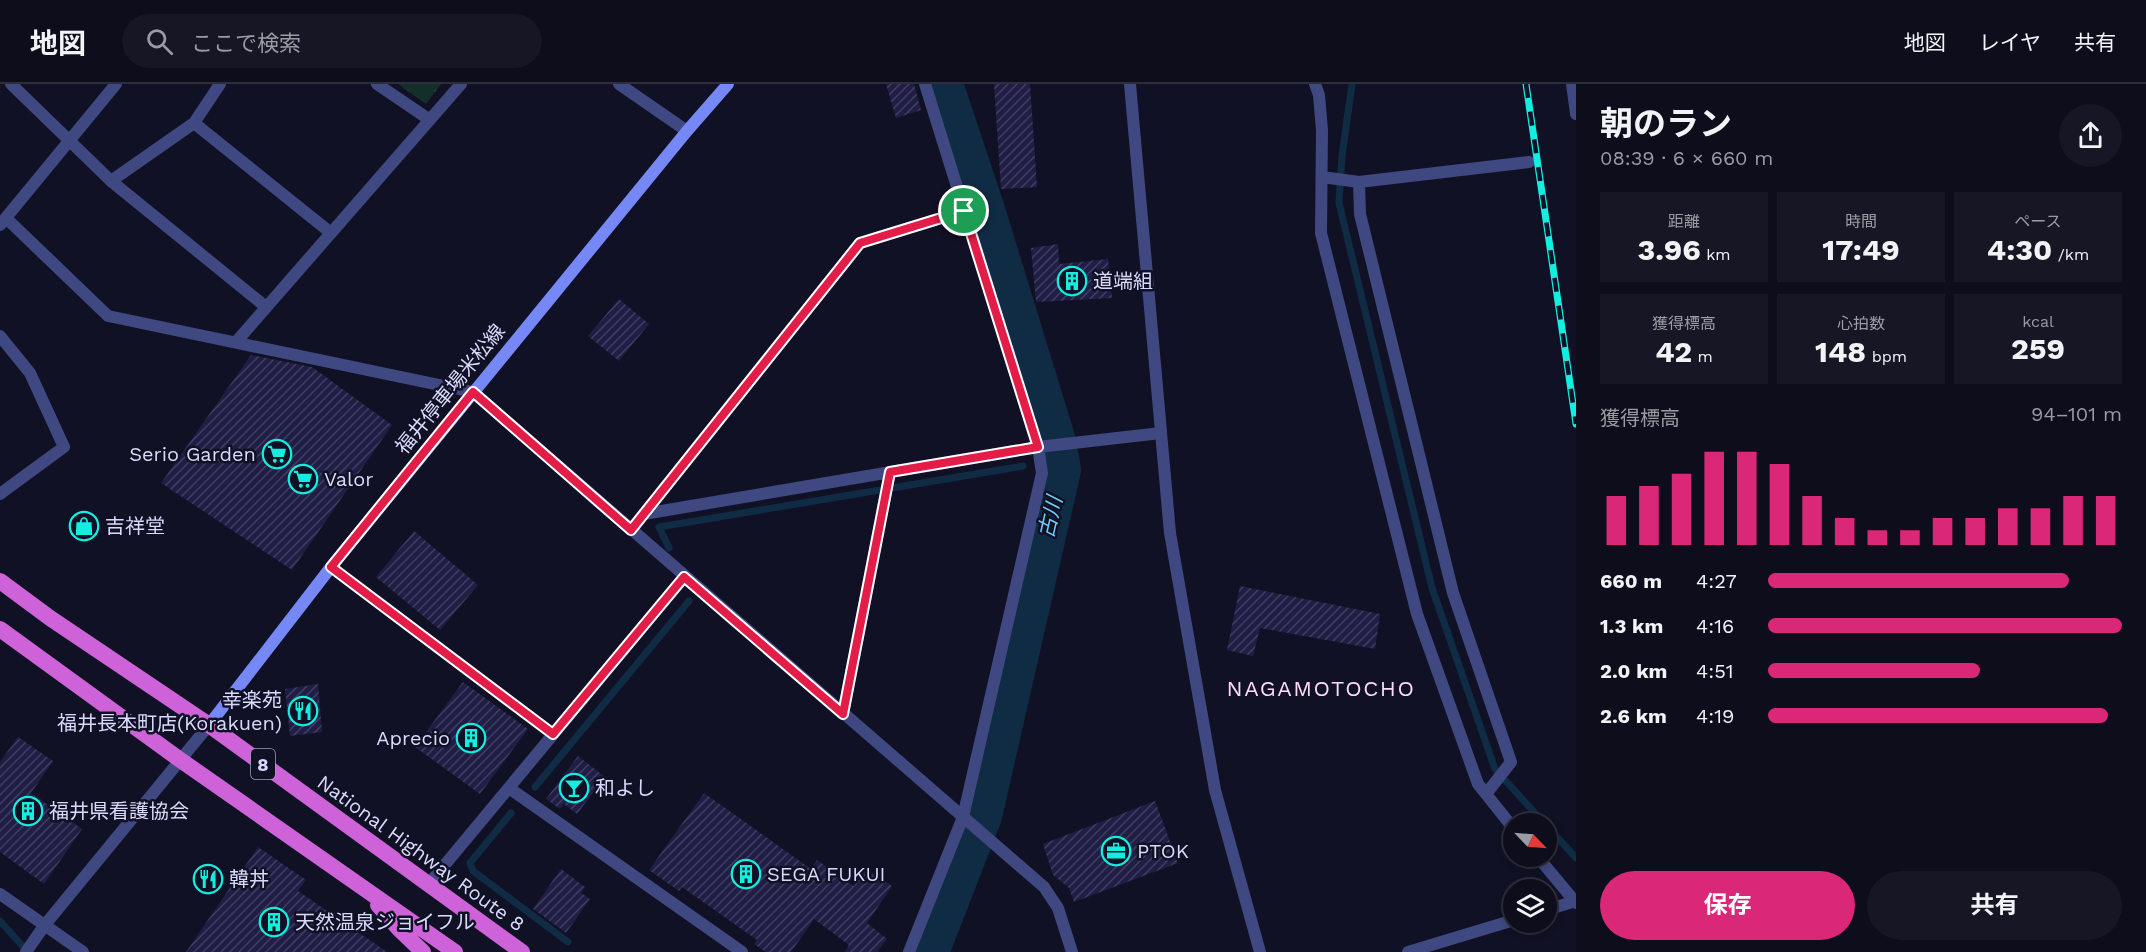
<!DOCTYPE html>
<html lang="ja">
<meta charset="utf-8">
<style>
body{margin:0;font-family:"Work Sans","Noto Sans JP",sans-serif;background:#161625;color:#f1f3f6;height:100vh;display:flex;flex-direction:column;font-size:22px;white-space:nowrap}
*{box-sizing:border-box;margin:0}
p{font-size:20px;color:#9a9ca3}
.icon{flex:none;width:33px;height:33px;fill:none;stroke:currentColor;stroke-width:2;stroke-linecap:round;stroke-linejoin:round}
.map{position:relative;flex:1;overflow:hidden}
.drawer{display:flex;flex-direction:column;background:#0d0d1c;width:570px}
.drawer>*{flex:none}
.needle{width:39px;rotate:115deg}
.tools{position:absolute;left:1503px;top:729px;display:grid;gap:12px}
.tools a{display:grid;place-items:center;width:54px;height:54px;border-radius:50%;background:#0d0d1c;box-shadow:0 3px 9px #0003,0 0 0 2px #2d2d3b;font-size:30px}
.pin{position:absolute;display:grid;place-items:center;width:51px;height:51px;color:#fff;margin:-26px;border:3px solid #fff;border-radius:50%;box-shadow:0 2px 6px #0007}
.round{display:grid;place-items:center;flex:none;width:63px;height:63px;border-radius:32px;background:#161625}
.head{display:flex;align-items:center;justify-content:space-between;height:102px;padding:0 24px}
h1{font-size:33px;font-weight:700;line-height:45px}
.figures{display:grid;grid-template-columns:repeat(3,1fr);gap:9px;height:102px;padding:6px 24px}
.figures div{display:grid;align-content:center;border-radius:0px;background:#161625;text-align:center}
.figures b{font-size:30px;font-weight:700}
.figures small{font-size:16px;font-weight:400}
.figures p{font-size:16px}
.chart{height:168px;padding:12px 24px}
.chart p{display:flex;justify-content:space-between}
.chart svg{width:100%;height:108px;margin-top:6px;stroke:#db2777;stroke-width:6}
.button{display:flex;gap:12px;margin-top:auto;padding:12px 24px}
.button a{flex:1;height:69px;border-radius:36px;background:#db2777;color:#fff;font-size:24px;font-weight:700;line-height:69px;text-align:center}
.button a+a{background:#161625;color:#f1f3f6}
ul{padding:0 24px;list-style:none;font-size:20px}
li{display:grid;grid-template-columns:96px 72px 1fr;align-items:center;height:45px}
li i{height:15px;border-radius:8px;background:#db2777}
header{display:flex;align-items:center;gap:36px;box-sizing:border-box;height:84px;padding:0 30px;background:#0d0d1c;border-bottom:2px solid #2d2d3b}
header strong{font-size:28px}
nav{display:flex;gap:33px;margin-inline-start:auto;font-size:21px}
.search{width:420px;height:54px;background:#161625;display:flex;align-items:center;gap:15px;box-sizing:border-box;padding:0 21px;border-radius:33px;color:#9a9ca3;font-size:22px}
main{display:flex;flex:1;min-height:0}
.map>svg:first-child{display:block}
</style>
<header>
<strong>地図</strong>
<div class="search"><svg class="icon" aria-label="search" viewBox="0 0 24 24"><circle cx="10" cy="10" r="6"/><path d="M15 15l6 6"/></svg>ここで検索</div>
<nav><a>地図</a><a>レイヤ</a><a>共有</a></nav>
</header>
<main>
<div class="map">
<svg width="1576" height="868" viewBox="0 0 1576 868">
<defs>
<pattern id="grass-tufts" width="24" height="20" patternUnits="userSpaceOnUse" patternTransform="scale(1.5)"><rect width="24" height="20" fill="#142f2a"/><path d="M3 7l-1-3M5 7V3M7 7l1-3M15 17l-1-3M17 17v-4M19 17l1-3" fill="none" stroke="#354d4a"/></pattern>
<pattern id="building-hatch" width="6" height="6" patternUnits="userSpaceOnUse" patternTransform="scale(1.5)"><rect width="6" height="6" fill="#201e45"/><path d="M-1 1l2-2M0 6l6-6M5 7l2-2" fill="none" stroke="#403e61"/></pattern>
</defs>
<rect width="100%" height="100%" fill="#111125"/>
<path fill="url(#grass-tufts)" d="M398,0h43l-15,20z"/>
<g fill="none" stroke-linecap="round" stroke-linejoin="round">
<path stroke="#102c45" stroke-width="7" d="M1352,0l-10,72 -3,47 93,385 63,181 50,55
M669,464l-10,-21 364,-61
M535,703l154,-186
M511,729l-41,50 3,8 95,71
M1546,741l30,33
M0,837l28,31"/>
<path stroke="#102c45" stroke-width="40" d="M929,868l53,-136 79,-346 -6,-32 -70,-228 -42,-126"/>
</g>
<path fill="url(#building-hatch)" d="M886,0h28l7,26 -25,8z
M994,0h36l7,103 -36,2z
M1058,160l1,20 49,-5 4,39 -76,4 -5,-54z
M619,215l30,25 -30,37 -31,-25z
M251,271l61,12 80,58 -100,145 -131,-87z
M414,447l64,54 -38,45 -64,-53z
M1240,502l140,28 -5,35 -115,-21 -7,28 -26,-6z
M463,598l65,47 -48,65 -65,-47z
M318,600l4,48 -32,4 -5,-47z
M18,653l35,24 -22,32 51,36 -38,55 -44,-32v-90z
M578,672l27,21 -28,37 -13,-10 -4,5 -14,-10z
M704,709l107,76 6,-9 37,26 11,-18 27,18 -25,37 20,16 -10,13h-32l4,-7 -35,-26 -23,33h-25l-12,-8 3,-4 -75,-53 -3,4 -30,-21z
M1155,717l23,62 -104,39 -5,-14 -16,-13 -10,-31z
M258,763l48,33 -8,11 89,61h-201z
M561,785l24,18 -4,6 9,6 -24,34 -33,-24z"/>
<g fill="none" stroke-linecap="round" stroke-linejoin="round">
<path stroke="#3f4881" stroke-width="12" d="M194,39l137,110
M111,97l83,-58 26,-39
M0,252l30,37 34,74 -64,47
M331,483l222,167"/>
<path stroke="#3f4881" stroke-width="12" d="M11,0l100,97 155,126
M377,0l53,36
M1315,0l4,11 3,35 -1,103 96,381 61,170 36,45
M1572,0l4,30
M1322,93l37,5 170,-20
M1359,98l1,32 93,379 58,169 -25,32
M6,134l102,98 365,76 571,495 14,21 14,44
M0,141l116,-141
M236,258l225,-258
M644,430l394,-67 123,-14
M631,446l229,-287 104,-32
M843,630l47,-242
M509,704l233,164
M1537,772l39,47
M428,801l256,-308
M0,810l83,58
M909,868l54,-135 79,-344 -4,-26 -113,-363"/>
<path stroke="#3f4881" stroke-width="12" d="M619,0l68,47
M1130,0l40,449 45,257 45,162
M1546,826l30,-9
M26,868l18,-26 165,-201
M1408,868l106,-32"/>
<path stroke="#7687f6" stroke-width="12" d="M209,641l122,-158 356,-436 41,-47"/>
<path stroke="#ce62d9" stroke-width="16" d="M0,497l50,37 159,107 313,227
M0,545l179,130 276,193
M378,821l21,24 24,23"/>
<g stroke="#12efe1" stroke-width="7">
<path id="rail" d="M1526,0l50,340"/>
</g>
<use href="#rail" stroke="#111125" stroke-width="4.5" stroke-dasharray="14" stroke-linecap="butt"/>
</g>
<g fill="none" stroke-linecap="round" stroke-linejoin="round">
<g stroke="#fff" stroke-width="12">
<path id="route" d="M964,127l74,236 -148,25 -47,242 -159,-137 -131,157 -222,-167 142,-175 158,138 229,-287z"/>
</g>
<use href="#route" stroke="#e11d48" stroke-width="8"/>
</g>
<defs>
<g id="building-ring" transform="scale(1.5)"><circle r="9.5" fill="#111125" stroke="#12efe1" stroke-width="1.5"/><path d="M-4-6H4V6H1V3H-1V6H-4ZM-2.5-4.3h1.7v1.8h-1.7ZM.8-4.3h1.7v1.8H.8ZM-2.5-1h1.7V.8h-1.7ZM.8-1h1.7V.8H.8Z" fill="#12efe1"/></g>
<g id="supermarket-ring" transform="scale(1.5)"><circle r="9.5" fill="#111125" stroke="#12efe1" stroke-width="1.5"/><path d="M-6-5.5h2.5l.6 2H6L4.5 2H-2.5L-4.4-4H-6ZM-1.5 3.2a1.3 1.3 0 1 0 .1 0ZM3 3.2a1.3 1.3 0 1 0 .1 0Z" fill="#12efe1"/></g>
<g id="shop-ring" transform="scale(1.5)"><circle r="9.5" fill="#111125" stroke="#12efe1" stroke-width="1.5"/><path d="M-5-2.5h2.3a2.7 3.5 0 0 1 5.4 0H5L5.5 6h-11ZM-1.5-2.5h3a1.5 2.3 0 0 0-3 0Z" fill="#12efe1"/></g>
<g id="restaurant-ring" transform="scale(1.5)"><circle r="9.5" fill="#111125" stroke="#12efe1" stroke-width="1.5"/><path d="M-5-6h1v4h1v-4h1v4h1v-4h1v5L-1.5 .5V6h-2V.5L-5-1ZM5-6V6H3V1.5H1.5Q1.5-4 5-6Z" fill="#12efe1"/></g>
<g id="bar-ring" transform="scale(1.5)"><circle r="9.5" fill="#111125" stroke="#12efe1" stroke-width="1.5"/><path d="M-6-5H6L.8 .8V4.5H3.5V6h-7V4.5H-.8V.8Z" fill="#12efe1"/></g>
<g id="office-ring" transform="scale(1.5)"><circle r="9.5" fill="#111125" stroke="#12efe1" stroke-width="1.5"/><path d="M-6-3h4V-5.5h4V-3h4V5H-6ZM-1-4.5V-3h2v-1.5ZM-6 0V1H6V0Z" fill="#12efe1"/></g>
</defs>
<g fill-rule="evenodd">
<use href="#building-ring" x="1072" y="197"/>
<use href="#supermarket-ring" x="277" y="370"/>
<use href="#supermarket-ring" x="303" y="395"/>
<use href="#shop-ring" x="84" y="442"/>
<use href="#restaurant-ring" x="303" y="627"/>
<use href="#building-ring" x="471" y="654"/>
<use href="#bar-ring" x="574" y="704"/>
<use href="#building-ring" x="28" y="727"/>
<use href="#office-ring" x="1116" y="767"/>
<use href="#building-ring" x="746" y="790"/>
<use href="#restaurant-ring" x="208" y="795"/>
<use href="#building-ring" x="274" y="838"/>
</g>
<g text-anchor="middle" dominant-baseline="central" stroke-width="5" stroke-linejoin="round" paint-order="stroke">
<rect fill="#111125" stroke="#9c9ebc" stroke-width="1.5" x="251" y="665" width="24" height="30" rx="4.5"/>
<g font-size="18" font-weight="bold" fill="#d8dafc">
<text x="263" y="680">8</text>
</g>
<g font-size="20" fill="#d8dafc" stroke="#111125" text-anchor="start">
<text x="1093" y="197">道端組</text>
<text x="256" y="370" text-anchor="end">Serio Garden</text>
<text x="324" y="395">Valor</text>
<text x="105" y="442">吉祥堂</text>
<text x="282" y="616" text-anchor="end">幸楽苑<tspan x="282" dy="23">福井長本町店(Korakuen)</tspan></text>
<text x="450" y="654" text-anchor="end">Aprecio</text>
<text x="595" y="704">和よし</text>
<text x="49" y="727">福井県看護協会</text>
<text x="1137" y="767">PTOK</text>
<text x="767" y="790">SEGA FUKUI</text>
<text x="229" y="795">韓丼</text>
<text x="295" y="838">天然温泉ジョイフル</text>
</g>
<g font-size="20" fill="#d8dafc" stroke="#111125">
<text transform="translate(450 305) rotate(-51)">福井停車場米松線</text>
<text transform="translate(421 769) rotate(36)">National Highway Route 8</text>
</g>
<g font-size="21" font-style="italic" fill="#6dccf5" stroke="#111125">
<text transform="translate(1050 433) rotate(-77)">古川</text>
</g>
<g font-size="22" letter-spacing="1.5" fill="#fcdaf6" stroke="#111125">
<text x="1321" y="604">NAGAMOTOCHO</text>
</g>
</g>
</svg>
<div class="tools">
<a><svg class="needle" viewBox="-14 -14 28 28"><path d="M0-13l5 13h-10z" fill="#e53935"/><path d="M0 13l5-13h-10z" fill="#9a9ca3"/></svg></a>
<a><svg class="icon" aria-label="layers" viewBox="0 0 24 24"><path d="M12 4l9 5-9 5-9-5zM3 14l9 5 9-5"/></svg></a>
</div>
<div class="pin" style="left:964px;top:127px;background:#1e9e55"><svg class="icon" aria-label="arrive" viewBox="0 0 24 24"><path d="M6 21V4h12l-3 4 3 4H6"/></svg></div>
</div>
<section class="drawer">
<div class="head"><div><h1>朝のラン</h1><p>08:39 · 6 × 660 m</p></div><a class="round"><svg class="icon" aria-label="share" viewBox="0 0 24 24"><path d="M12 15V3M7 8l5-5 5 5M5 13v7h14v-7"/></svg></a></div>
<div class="figures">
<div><p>距離</p><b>3.96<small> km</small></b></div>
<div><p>時間</p><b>17:49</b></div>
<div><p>ペース</p><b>4:30<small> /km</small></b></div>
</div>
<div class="figures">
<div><p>獲得標高</p><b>42<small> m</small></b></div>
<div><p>心拍数</p><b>148<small> bpm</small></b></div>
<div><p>kcal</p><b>259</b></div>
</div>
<div class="chart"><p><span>獲得標高</span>94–101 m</p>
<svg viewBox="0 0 160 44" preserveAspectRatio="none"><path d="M5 44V24M15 44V20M25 44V15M35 44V6M45 44V6M55 44V11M65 44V24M75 44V33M85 44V38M95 44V38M105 44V33M115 44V33M125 44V29M135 44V29M145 44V24M155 44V24"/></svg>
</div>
<ul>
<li><b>660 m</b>4:27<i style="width:85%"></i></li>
<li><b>1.3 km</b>4:16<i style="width:100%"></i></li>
<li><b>2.0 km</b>4:51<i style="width:60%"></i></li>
<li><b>2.6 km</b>4:19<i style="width:96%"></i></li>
</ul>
<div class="button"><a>保存</a><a>共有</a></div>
</section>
</main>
